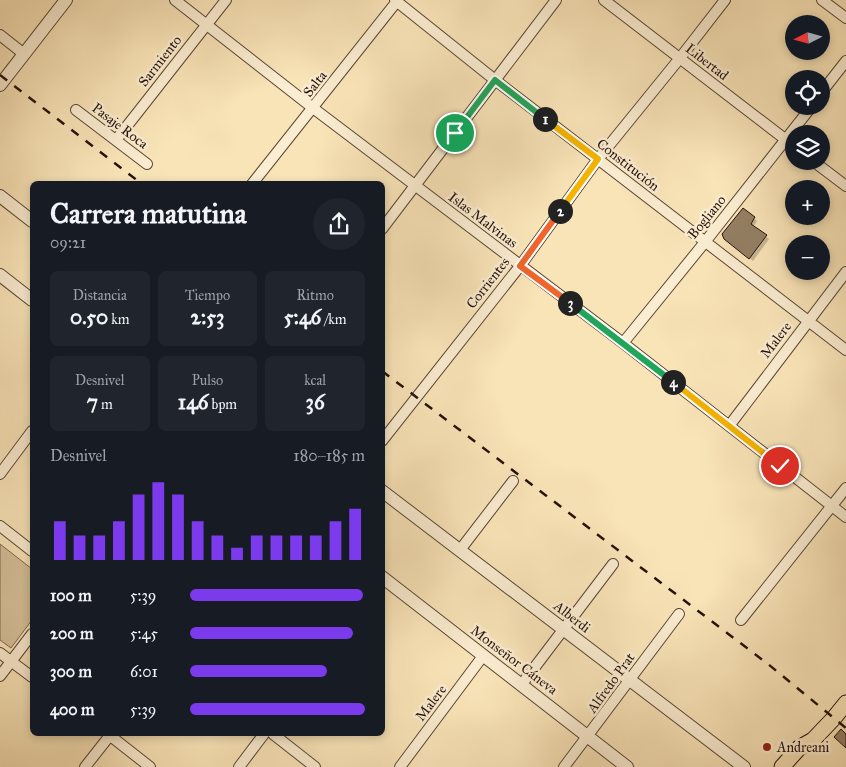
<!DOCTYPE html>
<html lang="es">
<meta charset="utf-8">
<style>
body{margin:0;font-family:"IM FELL Great Primer",serif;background:#20242c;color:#f1f3f6;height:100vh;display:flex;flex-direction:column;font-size:19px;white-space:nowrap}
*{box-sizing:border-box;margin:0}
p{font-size:16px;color:#9ea1a6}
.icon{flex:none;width:28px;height:28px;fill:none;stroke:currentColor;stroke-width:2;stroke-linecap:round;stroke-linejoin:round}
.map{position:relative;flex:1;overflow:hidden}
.drawer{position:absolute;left:30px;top:181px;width:355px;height:555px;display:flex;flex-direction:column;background:#171b24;border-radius:8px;box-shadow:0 2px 8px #0003}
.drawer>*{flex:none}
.needle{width:32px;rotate:264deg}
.controls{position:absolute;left:785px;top:15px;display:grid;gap:10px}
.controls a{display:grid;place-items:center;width:45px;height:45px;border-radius:50%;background:#171b24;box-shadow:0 2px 8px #0003;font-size:25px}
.pin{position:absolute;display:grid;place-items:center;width:42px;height:42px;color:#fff;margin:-21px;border:2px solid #fff;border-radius:50%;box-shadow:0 1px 5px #0007}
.km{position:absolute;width:25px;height:25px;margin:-12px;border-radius:50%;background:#222;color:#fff;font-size:14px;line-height:25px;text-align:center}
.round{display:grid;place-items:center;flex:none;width:52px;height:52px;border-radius:26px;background:#20242c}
.overview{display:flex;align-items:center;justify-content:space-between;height:85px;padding:0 20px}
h1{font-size:28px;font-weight:700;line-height:38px}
.figures{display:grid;grid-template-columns:repeat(3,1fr);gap:8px;height:85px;padding:5px 20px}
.figures div{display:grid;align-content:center;border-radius:8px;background:#20242c;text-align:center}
.figures b{font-size:21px;font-weight:700}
.figures small{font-size:14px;font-weight:400}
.figures p{font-size:14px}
.chart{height:140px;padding:10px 20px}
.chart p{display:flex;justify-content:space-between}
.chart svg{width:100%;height:90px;margin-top:5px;stroke:#7c3aed;stroke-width:6}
ul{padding:0 20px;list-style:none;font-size:16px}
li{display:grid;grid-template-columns:80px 60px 1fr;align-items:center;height:38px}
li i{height:12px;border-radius:6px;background:#7c3aed}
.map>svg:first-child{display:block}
</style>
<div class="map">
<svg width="846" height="767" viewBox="0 0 846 767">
<rect width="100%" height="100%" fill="#f9e4b8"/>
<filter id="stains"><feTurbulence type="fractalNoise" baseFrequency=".004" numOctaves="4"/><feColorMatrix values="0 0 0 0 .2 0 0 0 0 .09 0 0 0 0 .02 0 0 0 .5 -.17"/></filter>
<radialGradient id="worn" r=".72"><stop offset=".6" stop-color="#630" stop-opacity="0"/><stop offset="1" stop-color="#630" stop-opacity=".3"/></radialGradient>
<path fill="#d5c09a" stroke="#7d6852" d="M0,544l32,25v51l-21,28 -11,-8z"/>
<path fill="#0003" d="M743,210l14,11 -4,6 16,12 -16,22 -25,-19z"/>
<path fill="#937f64" stroke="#251109" d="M743,208l12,9 -4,7 16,11 -18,24 -25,-20 -2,-5z
M841,729l5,5v14l-12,-11z"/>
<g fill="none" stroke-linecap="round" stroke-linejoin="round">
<g stroke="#5a4635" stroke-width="12">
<path id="minor" d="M175,0l138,108 310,235 223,174
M395,0l100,80 351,270
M604,0l190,146
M822,0l24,18
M0,35l24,19
M821,93l25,-32
M76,110l71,54
M116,140l110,-140
M813,161l33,25
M252,184l146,-184
M382,229l174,-229
M623,343l82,-101 107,-136
M729,426l117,-154
M382,441l138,-175 78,-107 82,-101 45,-58
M0,474l32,-43
M0,526l32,25
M460,550l53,-69
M741,620l105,-132
M0,653l32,24
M0,676l32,-42
M522,684l91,-120
M108,734l42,33
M273,734l42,33
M85,767l26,-33
M239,767l25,-33
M400,767l83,-111
M564,767l115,-153"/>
</g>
<g stroke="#5a4635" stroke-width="14">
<path id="tertiary" d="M0,85l66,-85
M0,196l32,25
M0,275l32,25
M382,491c121,92 241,185 362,276
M382,577l245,190"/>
</g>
<g stroke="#251109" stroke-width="17">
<path id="primary" d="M782,767l17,-19 14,-8 21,-22 12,-15"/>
</g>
<use href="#minor" stroke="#fbedd1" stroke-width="10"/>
<use href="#tertiary" stroke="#fbedd1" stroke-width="12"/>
<use href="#primary" stroke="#f9e4b8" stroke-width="15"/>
<path stroke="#251109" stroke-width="2.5" stroke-dasharray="9 9" stroke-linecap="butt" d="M0,75l142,109
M382,371l386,293 78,64"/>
</g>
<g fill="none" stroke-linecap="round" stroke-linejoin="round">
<g stroke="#fff" stroke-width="10">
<path id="split-1" d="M455,133l40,-53 50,39"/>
</g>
<g stroke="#fff" stroke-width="10">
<path id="split-2" d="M545,119l53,40 -38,52"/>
</g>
<g stroke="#fff" stroke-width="10">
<path id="split-3" d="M560,211l-40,55 50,37"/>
</g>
<g stroke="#fff" stroke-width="10">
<path id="split-4" d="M570,303l103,79"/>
</g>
<g stroke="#fff" stroke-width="10">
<path id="split-5" d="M673,382l107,84"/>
</g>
<use href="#split-1" stroke="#22a559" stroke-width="6"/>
<use href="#split-2" stroke="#f5b400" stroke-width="6"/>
<use href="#split-3" stroke="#f0652b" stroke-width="6"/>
<use href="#split-4" stroke="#22a559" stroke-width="6"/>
<use href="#split-5" stroke="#f5b400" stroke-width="6"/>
</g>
<circle fill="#8f2418" stroke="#fbedd1" stroke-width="2" cx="767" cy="747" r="5"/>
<g text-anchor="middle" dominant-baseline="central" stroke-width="5" stroke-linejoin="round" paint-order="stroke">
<g font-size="14" fill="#251109" stroke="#fbedd1">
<text transform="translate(160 61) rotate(-52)">Sarmiento</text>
<text transform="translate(707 62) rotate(38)">Libertad</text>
<text transform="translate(315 84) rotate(-52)">Salta</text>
<text transform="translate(120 126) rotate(37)">Pasaje Roca</text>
<text transform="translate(628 165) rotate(38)">Constitución</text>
<text transform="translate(707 217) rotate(-51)">Bogliano</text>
<text transform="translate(483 220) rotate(37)">Islas Malvinas</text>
<text transform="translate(488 283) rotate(-52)">Corrientes</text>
<text transform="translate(776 340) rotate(-53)">Malere</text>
<text transform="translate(572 617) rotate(38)">Alberdi</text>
<text transform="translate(514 660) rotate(37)">Monseñor Cáneva</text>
<text transform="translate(611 683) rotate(-54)">Alfredo Prat</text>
<text transform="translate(431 703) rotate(-53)">Malere</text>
</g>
<g font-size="14" fill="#251109" stroke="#fbedd1" text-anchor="start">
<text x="777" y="747">Andreani</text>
</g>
</g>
<rect width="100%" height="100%" filter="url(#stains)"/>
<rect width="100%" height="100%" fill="url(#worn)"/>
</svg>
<div class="controls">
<a><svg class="needle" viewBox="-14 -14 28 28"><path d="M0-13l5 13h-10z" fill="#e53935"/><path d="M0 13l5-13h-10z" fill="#9ea1a6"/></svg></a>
<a><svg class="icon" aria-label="locate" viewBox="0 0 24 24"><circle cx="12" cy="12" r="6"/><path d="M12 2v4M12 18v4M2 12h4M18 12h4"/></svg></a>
<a><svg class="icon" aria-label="layers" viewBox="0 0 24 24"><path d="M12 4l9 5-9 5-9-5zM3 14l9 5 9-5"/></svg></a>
<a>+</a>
<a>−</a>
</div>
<div class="pin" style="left:455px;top:133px;background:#1e9e55"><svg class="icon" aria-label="arrive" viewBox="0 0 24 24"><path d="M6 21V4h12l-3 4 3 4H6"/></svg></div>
<div class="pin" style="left:780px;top:466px;background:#d93025"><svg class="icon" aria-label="check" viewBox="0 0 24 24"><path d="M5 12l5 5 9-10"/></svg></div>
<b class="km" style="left:545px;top:119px">1</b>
<b class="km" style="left:560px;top:211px">2</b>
<b class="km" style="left:570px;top:303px">3</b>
<b class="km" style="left:673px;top:382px">4</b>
<section class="drawer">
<div class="overview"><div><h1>Carrera matutina</h1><p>09:21</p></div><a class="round"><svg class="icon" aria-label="share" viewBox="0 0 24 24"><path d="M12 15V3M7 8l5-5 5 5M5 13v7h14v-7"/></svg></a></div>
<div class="figures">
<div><p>Distancia</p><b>0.50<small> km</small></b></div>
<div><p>Tiempo</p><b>2:53</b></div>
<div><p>Ritmo</p><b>5:46<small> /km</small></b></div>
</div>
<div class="figures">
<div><p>Desnivel</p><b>7<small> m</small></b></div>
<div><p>Pulso</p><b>146<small> bpm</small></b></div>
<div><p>kcal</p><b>36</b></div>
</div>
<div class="chart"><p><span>Desnivel</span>180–185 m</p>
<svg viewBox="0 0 160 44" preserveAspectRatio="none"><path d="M5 44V25M15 44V32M25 44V32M35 44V25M45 44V12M55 44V6M65 44V12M75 44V25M85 44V32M95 44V38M105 44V32M115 44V32M125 44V32M135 44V32M145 44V25M155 44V19"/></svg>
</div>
<ul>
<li><b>100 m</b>5:39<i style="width:99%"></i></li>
<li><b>200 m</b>5:45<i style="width:93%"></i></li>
<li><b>300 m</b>6:01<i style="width:78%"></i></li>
<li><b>400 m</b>5:39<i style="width:100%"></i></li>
</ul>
</section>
</div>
